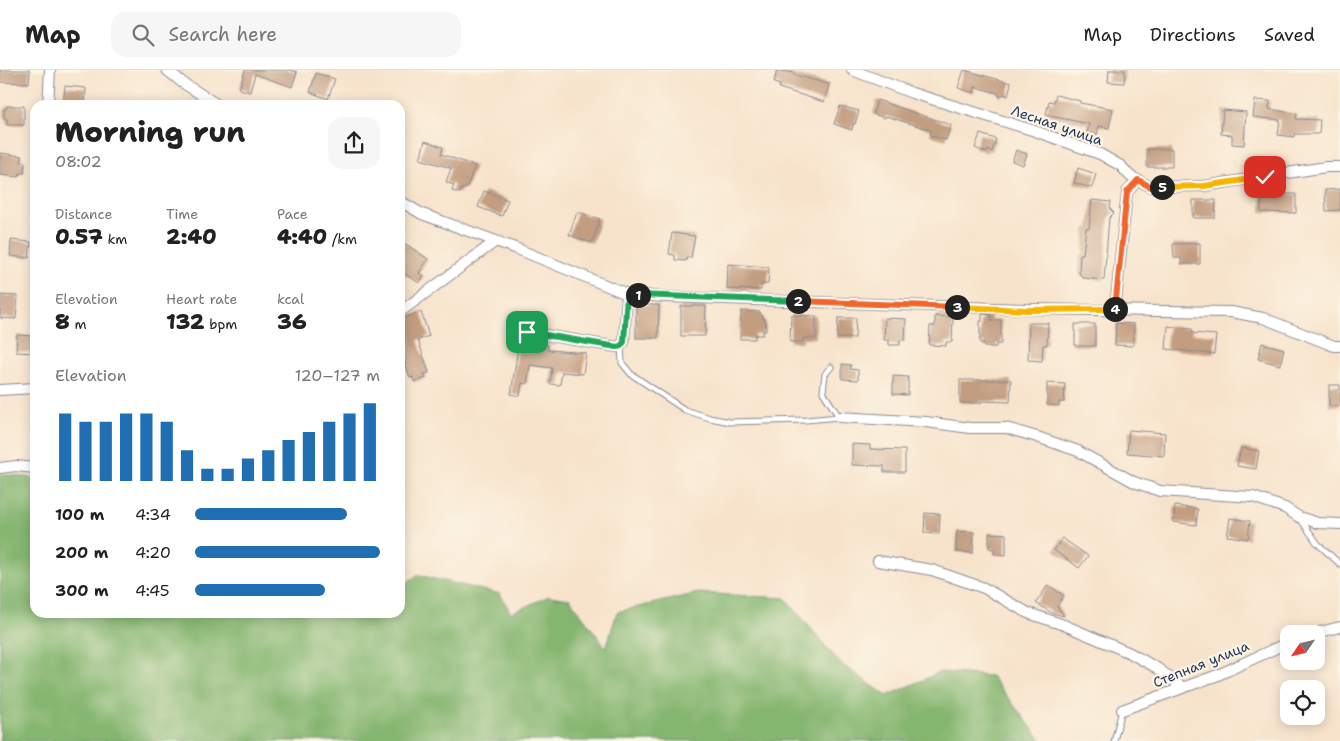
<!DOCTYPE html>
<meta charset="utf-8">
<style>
body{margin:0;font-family:"Shantell Sans",sans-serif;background:#f6f6f6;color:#222;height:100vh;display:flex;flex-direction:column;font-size:19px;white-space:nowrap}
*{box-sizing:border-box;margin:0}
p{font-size:16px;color:#767676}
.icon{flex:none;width:28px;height:28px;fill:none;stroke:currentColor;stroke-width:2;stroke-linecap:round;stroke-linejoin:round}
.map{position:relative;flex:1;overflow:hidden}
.sheet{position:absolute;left:30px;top:30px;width:375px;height:518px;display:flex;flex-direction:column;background:#fff;border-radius:15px;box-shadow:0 2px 12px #0003}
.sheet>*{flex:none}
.needle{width:32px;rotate:235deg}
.tools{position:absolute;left:1280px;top:555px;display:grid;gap:10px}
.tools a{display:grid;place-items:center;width:45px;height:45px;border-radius:10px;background:#fff;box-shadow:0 2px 12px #0003;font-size:25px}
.pin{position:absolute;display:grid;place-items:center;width:42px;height:42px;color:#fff;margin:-21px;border-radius:10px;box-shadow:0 2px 8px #0006}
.km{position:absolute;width:25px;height:25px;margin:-12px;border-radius:50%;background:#222;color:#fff;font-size:14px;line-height:25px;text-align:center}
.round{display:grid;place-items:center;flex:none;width:52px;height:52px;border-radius:15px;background:#f6f6f6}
.summary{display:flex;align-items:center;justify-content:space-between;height:85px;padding:0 25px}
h1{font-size:28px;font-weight:800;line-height:38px}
.stats{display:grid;grid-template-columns:repeat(3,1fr);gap:8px;height:85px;padding:5px 25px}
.stats div{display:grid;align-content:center}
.stats b{font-size:21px;font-weight:800}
.stats small{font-size:14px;font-weight:400}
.stats p{font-size:14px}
.chart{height:140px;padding:10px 25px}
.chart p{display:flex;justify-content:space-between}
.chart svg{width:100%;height:90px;margin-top:5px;stroke:#1f6fb2;stroke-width:6}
ul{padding:0 25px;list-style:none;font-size:16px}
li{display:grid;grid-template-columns:80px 60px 1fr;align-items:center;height:38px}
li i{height:12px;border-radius:6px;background:#1f6fb2}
header{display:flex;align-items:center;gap:30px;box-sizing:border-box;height:70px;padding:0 25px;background:#fff;border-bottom:1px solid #e0e0e0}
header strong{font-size:24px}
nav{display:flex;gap:28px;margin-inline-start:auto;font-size:18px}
.search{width:350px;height:45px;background:#f6f6f6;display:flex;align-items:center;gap:12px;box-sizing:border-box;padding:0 18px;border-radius:15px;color:#767676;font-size:19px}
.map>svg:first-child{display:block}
</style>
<header>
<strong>Map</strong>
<div class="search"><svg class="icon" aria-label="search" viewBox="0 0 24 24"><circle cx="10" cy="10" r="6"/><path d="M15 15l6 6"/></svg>Search here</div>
<nav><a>Map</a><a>Directions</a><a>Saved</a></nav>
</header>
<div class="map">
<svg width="1340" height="671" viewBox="0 0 1340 671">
<rect width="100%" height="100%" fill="#fcf5e5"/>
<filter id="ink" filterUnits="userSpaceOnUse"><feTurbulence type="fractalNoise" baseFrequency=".02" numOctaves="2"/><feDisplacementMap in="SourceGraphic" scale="10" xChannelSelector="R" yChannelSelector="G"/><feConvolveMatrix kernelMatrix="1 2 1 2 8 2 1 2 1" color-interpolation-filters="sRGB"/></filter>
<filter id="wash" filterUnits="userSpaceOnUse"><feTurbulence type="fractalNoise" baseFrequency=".0096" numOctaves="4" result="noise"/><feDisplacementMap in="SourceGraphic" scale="20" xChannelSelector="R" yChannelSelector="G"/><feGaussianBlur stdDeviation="1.12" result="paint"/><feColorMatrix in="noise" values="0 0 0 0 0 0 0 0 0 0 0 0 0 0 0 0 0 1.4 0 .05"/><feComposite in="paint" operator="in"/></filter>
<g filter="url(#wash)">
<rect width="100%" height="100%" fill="#f7e3cb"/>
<path fill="#85b66f" stroke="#507266" d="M0,404l35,4v134h365v-25l18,-12 82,19 11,19 38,-17 21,3 36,49 11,-36 81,-19 87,5 55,65 47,33 53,-24 51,4 51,65h-1042z"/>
<g id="blocks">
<path fill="#c39d80" d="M0,0h30l-1,13 -29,-1z
M245,0h45l7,2 -5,15 -37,-13 -5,18 -11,-3z
M777,0l17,3v2l35,9 -5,18 -45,-14 1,-3 -6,-2z
M964,0l47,13 -3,13 -5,-2 -3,3 -2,-4 -23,-6 -1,6 -16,-5z
M1109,0h16l-1,13 -16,-1z
M316,3l19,6 -7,20 -18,-7z
M65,16l21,2 -1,17h-22z
M1056,25l24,6v2l33,6 -4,19 -10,-2 -2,9 -10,-2 2,-9 -43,-9 3,-14 5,1z
M877,30l74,25 -5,15 -16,-5 1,-5 -45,-14 -1,2 -12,-4z
M1255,30l15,1 -1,8 28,5 -1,5 24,1 -1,14h-25v3l-16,-2 2,-15 -27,-3z
M7,36h17v19h-17v-6h-3v-10h2z
M840,36l19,5 -4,13h-2l-1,6 -18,-6z
M1223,40l23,2 -2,33 -12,-1v-9l-11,-1z
M980,64l16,5 -4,13 -4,-2 -1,3 -12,-5z
M425,71l18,6 -2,7 34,12 -9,23 -4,-1 -2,5 -8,-2 2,-6 -8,-3 5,-14 -31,-9z
M1147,79h25v18h-25z
M1016,80l11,4 -4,11 -11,-4z
M0,83l22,3 -1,6h4l-1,11h-4l-1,4 -19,-2z
M1078,98l18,6 -4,14 -18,-5z
M1261,117h12v7h23v19l-35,-1z
M1340,119v21l-14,1 -1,-21z
M484,121l24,9 -6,16 -24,-9z
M1092,130l19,2 -1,7 4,4 -5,5 -5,62 -21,-2 -4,-5 1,-19h3l3,-26h3z
M1193,130h23l-1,18h-22z
M577,142l23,7 -8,24 -23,-8z
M672,163l23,3 -4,22 -4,-1 -1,4 -11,-1v-5l-6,-1z
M11,170l20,2 -2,16 -19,-2z
M400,170l28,19 -9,14 5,3 -5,7 -19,-12z
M1200,173v21h-19v-6h-7l-1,-14z
M728,194l41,3 -1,17h-7v6l-34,-1z
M1,225l17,1 -2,23 -16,-1z
M636,235h23l-1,33h-22z
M681,236h25l-1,30h-24z
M741,241l19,1 6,11v8h-3v4h-8v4h-15z
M421,242l8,24 -11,4 11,33 -5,1 2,4 -12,4 -1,-5 -3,1 -10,-32v-27z
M982,244l9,1v5h10v24h-5v3h-12v-4h-4v-22h2z
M791,245l25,1v22h-13v4h-13z
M935,246l18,1 -1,25h-6v4l-17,-1 1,-19h5z
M838,248h18l-1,20h-18z
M885,248l21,1 -1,21h-5v5h-11v-5h-5z
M1029,253h19l-1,22h-4l-1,16 -14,-1z
M1116,253l18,1 -1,22 -18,-1z
M1075,254h20v22h-20z
M1168,256l24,3v4l24,2 -2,19 -48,-5z
M17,265l18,1v17l-19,-1z
M519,271l29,4v5l38,3 -3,21 -21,-2 -2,13 -10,-1 2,-16 -22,-3 -3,19 -5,-1 -2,13 -9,-2z
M1262,273l22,6 -4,16 -22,-6z
M842,294l9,1 -1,4 8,1v10l-16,-1z
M893,306l15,1v18l-15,-1z
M960,310h51l-1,22 -29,-1v2h-21z
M1047,313l18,1 -1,18h-5v4l-12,-1z
M1329,315h11v21h-11z
M1129,360l36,3 -1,23 -37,-3z
M852,374l18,1v4l35,1v22h-21v-6l-32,-1z
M1241,378l18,3 -3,18 -19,-3z
M1175,436l23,3 -2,16 -23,-3z
M925,443l15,1 -1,20 -15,-1z
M1230,448l20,3 -2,18 -21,-3z
M957,461l17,1 -1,21 -17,-1z
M989,463l17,1v21l-12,-1v-5l-5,-1z
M1062,468l26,18 -9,12 -25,-18z
M1048,515l16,11 -7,10 7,10 -12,-3 -16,-10z"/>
</g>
</g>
<g filter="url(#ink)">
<use href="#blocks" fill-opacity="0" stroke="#898994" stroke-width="1"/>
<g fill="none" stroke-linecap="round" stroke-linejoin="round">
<g stroke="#898994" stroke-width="7">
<path id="lane" d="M621,275l1,18 9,11 54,36 25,8 20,4 76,-2 33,-3
M831,297l-6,7 -2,18 16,25
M1301,450l17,24 22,20
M1114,671l8,-31"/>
</g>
<g stroke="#898994" stroke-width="12">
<path id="street" d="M167,0l16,13 35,22
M852,0l60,23 120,37 68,24 21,12 9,10 21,11 53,-1 122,-19h14
M48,35l2,-35
M400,131l22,13 93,34 112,46 41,3 358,12 205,3 32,6 71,28h6
M1115,240l12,-118 11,-12
M400,242l96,-71
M527,262l90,15 4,-2 3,-3 3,-48
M0,320l35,-2
M839,347l87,5 44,6h36l31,9 41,14 56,31 26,9 93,6 32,11 14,9 19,6 22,1
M0,398l16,-2 19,2
M878,491l54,9 52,18 44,25 36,12 66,28 27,15 25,19
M1312,564l28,-7
M1122,640l96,-35 71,-33"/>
</g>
<use href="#lane" stroke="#fff" stroke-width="5"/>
<use href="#street" stroke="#fff" stroke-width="10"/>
</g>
</g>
<g fill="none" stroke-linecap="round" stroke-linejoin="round" filter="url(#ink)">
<g stroke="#fff" stroke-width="10">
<path id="split-1" d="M527,262l90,15 4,-1 3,-4 3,-48 11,1"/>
</g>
<g stroke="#fff" stroke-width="10">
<path id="split-2" d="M638,225l160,6"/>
</g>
<g stroke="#fff" stroke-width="10">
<path id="split-3" d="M798,231l159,6"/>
</g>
<g stroke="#fff" stroke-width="10">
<path id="split-4" d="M957,237l69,3 89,-1"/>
</g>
<g stroke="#fff" stroke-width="10">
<path id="split-5" d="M1115,239l12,-117 11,-12 13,7h11"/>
</g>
<g stroke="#fff" stroke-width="10">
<path id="split-6" d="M1162,117l42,-1 61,-9"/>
</g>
<use href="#split-1" stroke="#22a559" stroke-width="6"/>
<use href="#split-2" stroke="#22a559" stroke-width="6"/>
<use href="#split-3" stroke="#f0652b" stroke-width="6"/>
<use href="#split-4" stroke="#f5b400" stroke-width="6"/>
<use href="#split-5" stroke="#f0652b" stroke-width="6"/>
<use href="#split-6" stroke="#f5b400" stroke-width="6"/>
</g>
<g text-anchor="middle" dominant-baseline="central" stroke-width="4.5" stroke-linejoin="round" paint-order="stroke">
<g font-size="14" fill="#1b2f5e" stroke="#fcf5e5">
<text transform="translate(1057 55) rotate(19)">Лесная улица</text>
<text transform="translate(1201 594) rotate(-22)">Степная улица</text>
</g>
</g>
</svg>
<div class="tools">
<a><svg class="needle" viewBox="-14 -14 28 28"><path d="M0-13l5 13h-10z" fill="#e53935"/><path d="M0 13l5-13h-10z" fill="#767676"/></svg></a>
<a><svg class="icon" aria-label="locate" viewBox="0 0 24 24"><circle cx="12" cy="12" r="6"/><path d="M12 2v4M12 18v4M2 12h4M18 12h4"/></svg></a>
</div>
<div class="pin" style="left:527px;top:262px;background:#1e9e55"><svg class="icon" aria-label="arrive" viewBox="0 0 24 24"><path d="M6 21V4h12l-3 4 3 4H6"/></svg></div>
<div class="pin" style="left:1265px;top:107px;background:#d93025"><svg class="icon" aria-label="check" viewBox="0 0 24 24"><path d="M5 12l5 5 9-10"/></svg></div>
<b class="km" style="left:638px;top:225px">1</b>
<b class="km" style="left:798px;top:231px">2</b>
<b class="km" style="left:957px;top:237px">3</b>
<b class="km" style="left:1115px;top:239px">4</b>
<b class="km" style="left:1162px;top:117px">5</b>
<section class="sheet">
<div class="summary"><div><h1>Morning run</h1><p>08:02</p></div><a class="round"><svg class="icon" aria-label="share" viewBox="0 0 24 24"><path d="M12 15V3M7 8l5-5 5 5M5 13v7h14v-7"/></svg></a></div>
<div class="stats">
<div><p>Distance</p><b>0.57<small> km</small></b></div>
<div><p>Time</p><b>2:40</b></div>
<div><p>Pace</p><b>4:40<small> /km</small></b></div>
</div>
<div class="stats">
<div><p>Elevation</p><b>8<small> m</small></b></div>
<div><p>Heart rate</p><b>132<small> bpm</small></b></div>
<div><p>kcal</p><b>36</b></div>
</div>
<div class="chart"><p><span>Elevation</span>120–127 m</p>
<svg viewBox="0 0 160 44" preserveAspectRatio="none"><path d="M5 44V11M15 44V15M25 44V15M35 44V11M45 44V11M55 44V15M65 44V29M75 44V38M85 44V38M95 44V33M105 44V29M115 44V24M125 44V20M135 44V15M145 44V11M155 44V6"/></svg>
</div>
<ul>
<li><b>100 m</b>4:34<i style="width:82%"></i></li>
<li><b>200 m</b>4:20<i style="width:100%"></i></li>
<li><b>300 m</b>4:45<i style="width:70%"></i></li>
</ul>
</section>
</div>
